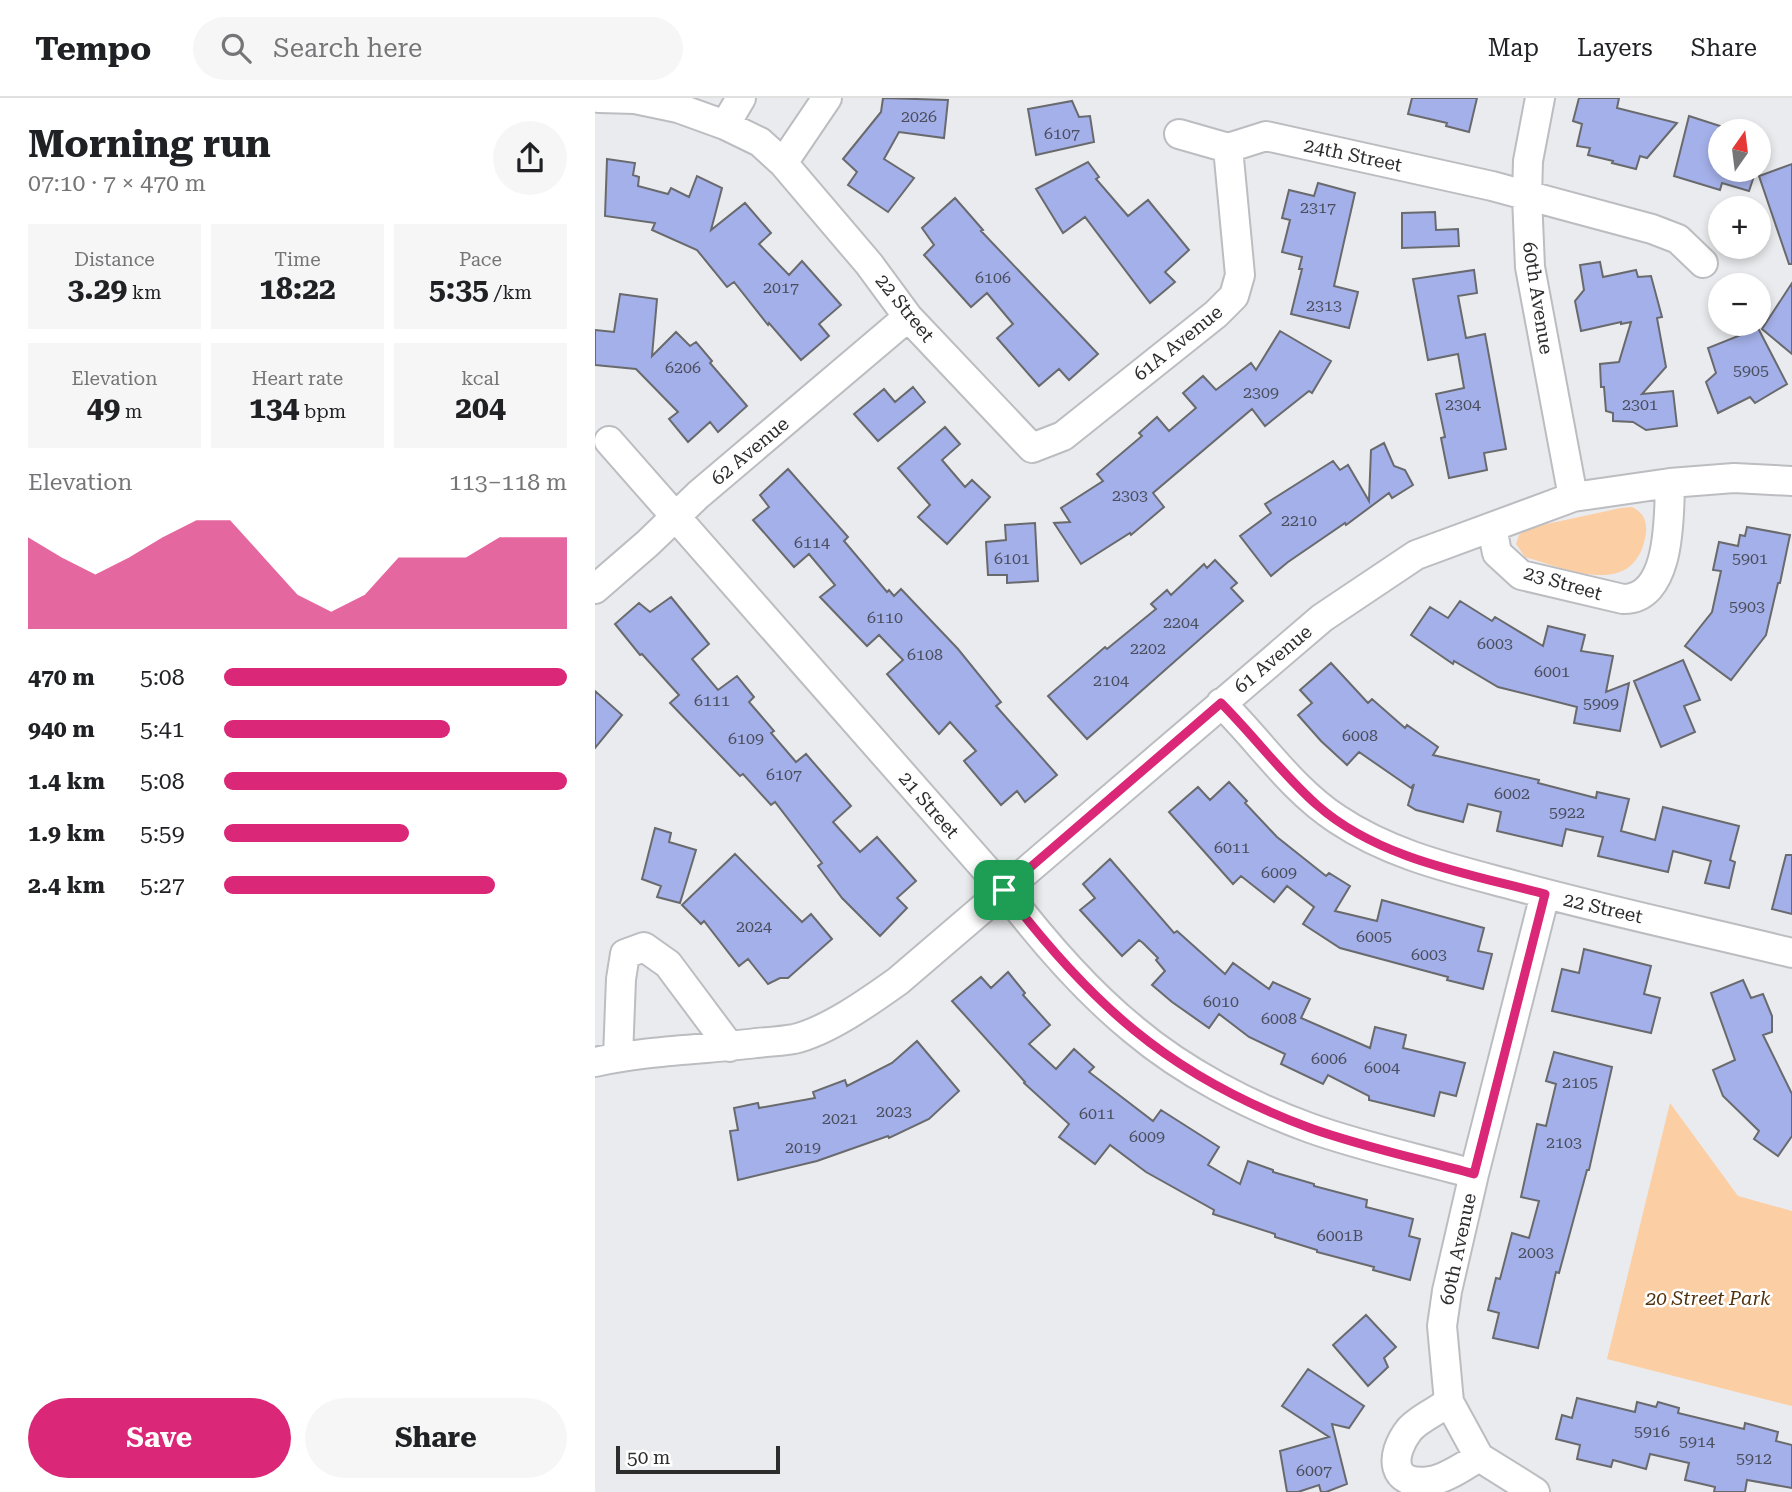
<!DOCTYPE html>
<meta charset="utf-8">
<style>
body{margin:0;font-family:"Roboto Serif",serif;background:#f6f6f6;color:#202124;height:100vh;display:flex;flex-direction:column;font-size:26px;white-space:nowrap}
*{box-sizing:border-box;margin:0}
p{font-size:23px;color:#757577}
.icon{flex:none;width:38px;height:38px;fill:none;stroke:currentColor;stroke-width:2;stroke-linecap:round;stroke-linejoin:round}
.map{position:relative;flex:1;overflow:hidden}
.side{display:flex;flex-direction:column;background:#fff;width:595px}
.side>*{flex:none}
.needle{width:46px;rotate:14deg}
.buttons{position:absolute;left:1113px;top:21px;display:grid;gap:14px}
.buttons a{display:grid;place-items:center;width:63px;height:63px;border-radius:50%;background:#fff;box-shadow:0 4px 10px #0003;font-size:35px}
.scale{position:absolute;left:21px;bottom:18px;width:164px;box-sizing:border-box;padding-left:7px;border:4px solid #2d2d2e;border-top:0;font-size:19px;line-height:24px;white-space:nowrap;color:#2d2d2e;-webkit-text-stroke:5px #fff;paint-order:stroke}
.pin{position:absolute;display:grid;place-items:center;width:60px;height:60px;color:#fff;margin:-30px;border-radius:14px;box-shadow:0 4px 10px #0006}
.round{display:grid;place-items:center;flex:none;width:74px;height:74px;border-radius:37px;background:#f6f6f6}
.summary{display:flex;align-items:center;justify-content:space-between;height:119px;padding:0 28px}
h1{font-size:38px;font-weight:700;line-height:52px}
.stats{display:grid;grid-template-columns:repeat(3,1fr);gap:10px;height:119px;padding:7px 28px}
.stats div{display:grid;align-content:center;border-radius:0px;background:#f6f6f6;text-align:center}
.stats b{font-size:30px;font-weight:700}
.stats small{font-size:19px;font-weight:400}
.stats p{font-size:19px}
.chart{height:196px;padding:14px 28px}
.chart p{display:flex;justify-content:space-between}
.chart svg{width:100%;height:126px;margin-top:7px;fill:#db2777;opacity:.7}
.button{display:flex;gap:14px;margin-top:auto;padding:14px 28px}
.button a{flex:1;height:80px;border-radius:42px;background:#db2777;color:#fff;font-size:28px;font-weight:700;line-height:80px;text-align:center}
.button a+a{background:#f6f6f6;color:#202124}
ul{padding:0 28px;list-style:none;font-size:23px}
li{display:grid;grid-template-columns:112px 84px 1fr;align-items:center;height:52px}
li i{height:18px;border-radius:9px;background:#db2777}
header{display:flex;align-items:center;gap:42px;box-sizing:border-box;height:98px;padding:0 35px;background:#fff;border-bottom:2px solid #e0e0e0}
header strong{font-size:33px}
nav{display:flex;gap:38px;margin-inline-start:auto;font-size:24px}
.search{width:490px;height:63px;background:#f6f6f6;display:flex;align-items:center;gap:18px;box-sizing:border-box;padding:0 24px;border-radius:38px;color:#757577;font-size:26px}
main{display:flex;flex:1;min-height:0}
.map>svg:first-child{display:block}
</style>
<header>
<strong>Tempo</strong>
<div class="search"><svg class="icon" aria-label="search" viewBox="0 0 24 24"><circle cx="10" cy="10" r="6"/><path d="M15 15l6 6"/></svg>Search here</div>
<nav><a>Map</a><a>Layers</a><a>Share</a></nav>
</header>
<main>
<section class="side">
<div class="summary"><div><h1>Morning run</h1><p>07:10 · 7 × 470 m</p></div><a class="round"><svg class="icon" aria-label="share" viewBox="0 0 24 24"><path d="M12 15V3M7 8l5-5 5 5M5 13v7h14v-7"/></svg></a></div>
<div class="stats">
<div><p>Distance</p><b>3.29<small> km</small></b></div>
<div><p>Time</p><b>18:22</b></div>
<div><p>Pace</p><b>5:35<small> /km</small></b></div>
</div>
<div class="stats">
<div><p>Elevation</p><b>49<small> m</small></b></div>
<div><p>Heart rate</p><b>134<small> bpm</small></b></div>
<div><p>kcal</p><b>204</b></div>
</div>
<div class="chart"><p><span>Elevation</span>113–118 m</p>
<svg viewBox="0 0 160 44" preserveAspectRatio="none"><path d="M0 44V12L10 19L20 25L30 19L40 12L50 6L60 6L70 19L80 32L90 38L100 32L110 19L120 19L130 19L140 12L150 12L160 12V44z"/></svg>
</div>
<ul>
<li><b>470 m</b>5:08<i style="width:100%"></i></li>
<li><b>940 m</b>5:41<i style="width:66%"></i></li>
<li><b>1.4 km</b>5:08<i style="width:100%"></i></li>
<li><b>1.9 km</b>5:59<i style="width:54%"></i></li>
<li><b>2.4 km</b>5:27<i style="width:79%"></i></li>
</ul>
<div class="button"><a>Save</a><a>Share</a></div>
</section>
<div class="map">
<svg width="1197" height="1394" viewBox="0 0 1197 1394">
<rect width="100%" height="100%" fill="#eaebee"/>
<path fill="#fccea3" d="M1037,409c12,6 15,14 14,26 -10,68 -79,36 -121,24l-9,-13 3,-9 9,-7 93,-20z
M1075,1005l68,93 54,15v195l-185,-47z"/>
<path fill="#a4b0e9" stroke="#696a6d" stroke-width="2" d="M288,0l65,2 -4,38 -45,-6 -15,27 30,19 -26,34 -40,-27 9,-13 -14,-13 38,-47z
M817,0h65l-8,34 -23,-6 1,-3 -39,-9z
M984,0h40l-2,10 60,15 -30,35 -7,-2 -4,13 -24,-6 1,-2 -25,-6 2,-7 -13,-2 5,-22 -9,-3z
M477,3l7,16 11,-1 4,26 -58,13 -8,-46z
M1094,18l31,10v44h36l-7,21 -27,-8 -2,7 -46,-14z
M12,61l28,4 -2,12 6,2 -1,9 30,8 3,-6 18,9 8,-21 25,12 -11,42 34,-27 26,30 -12,11 30,31 13,-14 39,44 -22,19 10,12 -28,24 -32,-37 -1,2 -34,-43 -7,5 -30,-37 -45,-20 3,-7 -50,-7z
M493,64l11,15 -3,2 32,37 20,-16 41,50 -24,22 10,10 -25,21 -65,-86 -22,16 -27,-44z
M1197,66v100h-3l-30,-88z
M723,85l37,10 -21,93 24,6 -9,36 -58,-14 11,-45h-3l3,-12 -20,-5 8,-32 -8,-2 7,-28 25,6z
M360,100l28,32 -2,1 117,123 -29,26 -10,-11 -20,17 -42,-48 16,-14 -26,-31 -16,14 -47,-52 10,-10 -12,-17z
M840,114l1,18 22,-1 1,17 -57,2v-35z
M1005,164l3,15 33,-7 2,7 13,-1 11,41 -5,1 9,49 -24,27 31,-3 4,35 -31,4 -13,-8 -20,-1v-8l-7,-2 -2,-24h-3l-1,-23 19,-2 12,-40 -10,2v-2l-40,9 -6,-30 9,-11 -4,-25z
M879,172l3,23 -19,3 8,42 19,-4 21,115 -22,4 3,17 -38,8 -8,-40 4,-1 -9,-43 28,-6 -6,-34 -30,6 -15,-81z
M1197,185v71l-30,-25z
M25,196l37,5 -5,57 24,-24 14,14 6,-4 16,19 -2,2 37,43 -29,26 -8,-10 -22,20 -19,-23 9,-7 -42,-43 -41,-4v-35l19,2z
M1163,230l29,56 -32,19 -5,-6 -32,16 -12,-31 10,-9 -8,-25z
M685,233l51,30 -19,32 -3,-2 -44,35 -13,-17 -99,84 11,14 -33,28 -1,-2 -49,31 -27,-41 16,-1 -9,-14 42,-27 -6,-7 45,-38 -3,-3 18,-16 12,14 27,-23 -13,-15 20,-17 13,14 35,-27 5,7z
M318,289l12,15 -47,39 -24,-27 30,-25 11,13z
M350,329l15,17 -18,16 23,27 7,-7 18,17 -43,47 -29,-27 12,-12 -32,-37z
M789,345l10,23 11,4 8,15 -21,13 -3,-5 -43,32 -1,-2 -57,39 -17,14 -31,-40 31,-23 -6,-9 68,-43 7,9 8,-5 21,36 2,-51z
M193,371l60,68 -4,4 43,51 2,-2 5,6 7,-7 57,60 43,53 -5,4 61,69 -32,27 -8,-11 -16,14 -37,-44 12,-10 -26,-29 -11,12 -52,-60 16,-14 -24,-25 -12,11 -47,-49 15,-12 -26,-31 -15,13 -41,-47 16,-13 -9,-12z
M440,425l3,58 -31,2v-8h-19l-2,-33 20,-2 -1,-15z
M1152,429l43,8 -10,48h-2l-12,52 -35,45 -46,-34 27,-34 9,-41 -8,-1 6,-28 19,4 2,-11 5,1z
M620,462l22,23 -6,5 12,13 -156,138 -39,-43 57,-49 2,2 49,-40 -5,-5 16,-14 4,5 33,-31 3,4z
M76,499l38,47 -17,15 26,31 19,-14 17,21 -5,5 25,29 -3,2 25,29 10,-8 45,52 -18,16 27,30 17,-15 39,44 -19,17 10,10 -27,28 -38,-38 -24,-32 4,-3 -47,-61 -4,3 -28,-31 -3,2 -70,-73 9,-8 -37,-41 -2,1 -25,-31 24,-21 11,9z
M865,503l32,20 3,-4 48,29 5,-20 37,9 -4,16 32,5 -7,36 23,-9 -9,48 -46,-8 3,-16 -79,-20 -44,-26 -1,3 -42,-29 19,-28 18,11z
M1088,562l17,40 -16,6 11,26 -34,15 -27,-66z
M736,565l37,40 4,-4 33,29 2,-3 31,22 -5,8 106,25 -1,3 58,15 1,-6 32,7 -8,32 34,9 8,-33 76,19 -9,34 5,2 -6,26 -24,-5 6,-22 -38,-10 -5,21 -70,-16 5,-19 -37,-8 -4,17 -65,-15 4,-19 -33,-8 -5,18 -47,-12 -8,-5 6,-21 -3,4 -52,-36 -12,13 -26,-24 -23,-26 14,-12 -12,-13z
M0,593l27,24 -27,33z
M634,684l18,19 -2,2 32,34 49,39 3,-3 21,13 -15,25 42,10 5,-21 102,28 -6,23 14,3 -9,35 -36,-9 1,-3 -108,-29 -37,-24 11,-17 -27,-21 -13,16 -33,-26 -8,8 -64,-72 29,-25 12,13z
M60,730l16,5 -2,9 27,8 -16,53 -23,-6 4,-11 -19,-7z
M140,756l67,68 9,-8 21,25 -44,39h-8l-12,6 -20,-25 -9,7 -35,-45 -3,3 -19,-19z
M1191,757h6v59l-20,-5z
M515,761l64,74 3,-2 48,43 8,-11 36,26 4,-7 37,17 -9,19 69,30 5,-21 31,8 -3,13 62,15 -9,33 -16,-4 -6,24 -65,-16v-4l-41,-21 -5,9 -42,-20 4,-10 -36,-17 -30,-23 -10,14 -37,-26 -20,-17 13,-14 -9,-11 2,-2 -15,-15 -4,-3 -17,16 -42,-46 15,-12 -12,-14z
M989,851l67,17 -7,28 16,4 -9,35 -99,-22 10,-42 17,4z
M413,874l17,21 -2,2 27,30 -21,19 27,25 18,-20 20,18 -5,5 64,49 8,-11 58,37 -11,18 32,19 8,-23 25,9v2l41,12v2l53,14 -1,7 47,12 -4,17 11,3 -10,41 -37,-10 1,-3 -57,-15v-2l-42,-13v-3l-62,-20 1,-4 -68,-38 -36,-27 -15,19 -36,-27 10,-13 -45,-41 1,-1 -73,-81 29,-24 10,11z
M1148,882l8,18 12,-4 9,22v16l-9,3 29,59v42l-14,20 -24,-17 5,-8 -36,-35 -10,-26 22,-10 -24,-67z
M322,943l42,50 -30,28 -40,19 -1,-2 -71,25 -79,19 -8,-49 8,-1 -4,-22 24,-5 1,5 56,-10 -2,-6 32,-12 2,6 45,-23z
M959,954l58,15 -23,103h-2l-28,103 -3,-1 -18,76 -45,-10 6,-25 -11,-3 8,-32 4,1 12,-46 17,5 10,-37 -18,-4 16,-73 9,2 10,-42 -10,-3z
M771,1217l30,32 -12,11 4,9 -20,19 -35,-41z
M713,1271l56,37 -15,22 -17,-4 15,60 -21,8h-5l-2,-7 -21,7h-11l-7,-41 49,-14 -47,-31z
M982,1300l58,14 2,-10 19,5 2,-5 21,6 -1,5 66,16 1,-6 33,9 -2,9 16,4v43l-45,-8 -2,12h-31l1,-5 -30,-7 4,-17 -39,-9 -4,15 -33,-9 -2,7 -34,-8 3,-14 -24,-6 6,-24 10,3z"/>
<g fill="none" stroke-linecap="round" stroke-linejoin="round">
<g stroke="#bcbdc1" stroke-width="32">
<path id="minor" d="M4,0l36,1 43,9 47,17 35,17 23,21 86,101 39,53 124,131 31,-12 153,-122 18,-18 6,-21 -12,-127
M945,0l-12,63 -1,36 3,70 43,230
M130,27l16,-27
M584,36l49,14 38,-12 226,50 160,43 26,10 25,24
M188,65l44,-65
M14,343l395,449c38,50 81,100 130,140 50,42 115,76 176,98 53,19 110,31 164,46
M897,429l5,26 24,22 102,24c48,1 46,-82 47,-116
M0,491l53,-46 50,-48 210,-178
M626,605c39,38 70,86 116,116 52,35 112,49 172,65 94,26 189,46 283,69
M23,959l3,-78 4,-25 19,-7 24,17 62,83
M0,964c53,-12 108,-12 161,-19 13,-1 26,-2 38,-4 34,-8 76,-38 104,-58l424,-363 94,-63 157,-58 97,-14 64,-5 58,3
M854,1304c-12,9 -31,17 -40,28 -20,26 -18,57 21,51 16,-2 35,-16 49,-24
M940,1394l-56,-35 -30,-55 -7,-76 5,-35 27,-117 71,-280"/>
</g>
<use href="#minor" stroke="#fff" stroke-width="28"/>
</g>
<g fill="none" stroke-linecap="round" stroke-linejoin="round">
<g stroke="#fff" stroke-width="14">
<path id="route" d="M626,605c33,33 61,71 96,102 61,54 152,69 228,89l-71,280c-54,-15 -111,-27 -164,-46 -62,-23 -125,-56 -176,-98 -49,-40 -92,-90 -130,-140z"/>
</g>
<use href="#route" stroke="#db2777" stroke-width="9"/>
</g>
<g text-anchor="middle" dominant-baseline="central" stroke-width="5" stroke-linejoin="round" paint-order="stroke">
<g font-size="16" fill="#4b4e5d">
<text x="324" y="18">2026</text>
<text x="467" y="35">6107</text>
<text x="723" y="109">2317</text>
<text x="398" y="179">6106</text>
<text x="186" y="189">2017</text>
<text x="729" y="207">2313</text>
<text x="88" y="269">6206</text>
<text x="1156" y="272">5905</text>
<text x="666" y="294">2309</text>
<text x="868" y="306">2304</text>
<text x="1045" y="306">2301</text>
<text x="535" y="397">2303</text>
<text x="704" y="422">2210</text>
<text x="217" y="444">6114</text>
<text x="417" y="460">6101</text>
<text x="1155" y="460">5901</text>
<text x="1152" y="508">5903</text>
<text x="290" y="519">6110</text>
<text x="586" y="524">2204</text>
<text x="900" y="545">6003</text>
<text x="553" y="550">2202</text>
<text x="330" y="556">6108</text>
<text x="957" y="573">6001</text>
<text x="516" y="582">2104</text>
<text x="117" y="602">6111</text>
<text x="1006" y="605">5909</text>
<text x="765" y="637">6008</text>
<text x="151" y="640">6109</text>
<text x="189" y="676">6107</text>
<text x="917" y="695">6002</text>
<text x="972" y="714">5922</text>
<text x="637" y="749">6011</text>
<text x="684" y="774">6009</text>
<text x="159" y="828">2024</text>
<text x="779" y="838">6005</text>
<text x="834" y="856">6003</text>
<text x="626" y="903">6010</text>
<text x="684" y="920">6008</text>
<text x="734" y="960">6006</text>
<text x="787" y="969">6004</text>
<text x="985" y="984">2105</text>
<text x="299" y="1013">2023</text>
<text x="502" y="1015">6011</text>
<text x="245" y="1020">2021</text>
<text x="552" y="1038">6009</text>
<text x="969" y="1044">2103</text>
<text x="208" y="1049">2019</text>
<text x="745" y="1137">6001B</text>
<text x="941" y="1154">2003</text>
<text x="1057" y="1333">5916</text>
<text x="1102" y="1343">5914</text>
<text x="1159" y="1360">5912</text>
<text x="719" y="1372">6007</text>
</g>
<g font-size="19" fill="#2d2d2e" stroke="#fff">
<text transform="translate(758 57) rotate(12)">24th Street</text>
<text transform="translate(943 200) rotate(81)">60th Avenue</text>
<text transform="translate(310 210) rotate(51)">22 Street</text>
<text transform="translate(583 245) rotate(-39)">61A Avenue</text>
<text transform="translate(155 353) rotate(-40)">62 Avenue</text>
<text transform="translate(968 485) rotate(16)">23 Street</text>
<text transform="translate(678 561) rotate(-40)">61 Avenue</text>
<text transform="translate(334 707) rotate(49)">21 Street</text>
<text transform="translate(1008 810) rotate(13)">22 Street</text>
<text transform="translate(863 1151) rotate(-78)">60th Avenue</text>
</g>
<g font-size="19" font-style="italic" fill="#53330e" stroke="#fff">
<text x="1113" y="1200">20 Street Park</text>
</g>
</g>
</svg>
<div class="buttons">
<a><svg class="needle" viewBox="-14 -14 28 28"><path d="M0-13l5 13h-10z" fill="#e53935"/><path d="M0 13l5-13h-10z" fill="#757577"/></svg></a>
<a>+</a>
<a>−</a>
</div>
<div class="scale">50 m</div>
<div class="pin" style="left:409px;top:792px;background:#1e9e55"><svg class="icon" aria-label="arrive" viewBox="0 0 24 24"><path d="M6 21V4h12l-3 4 3 4H6"/></svg></div>
</div>
</main>
